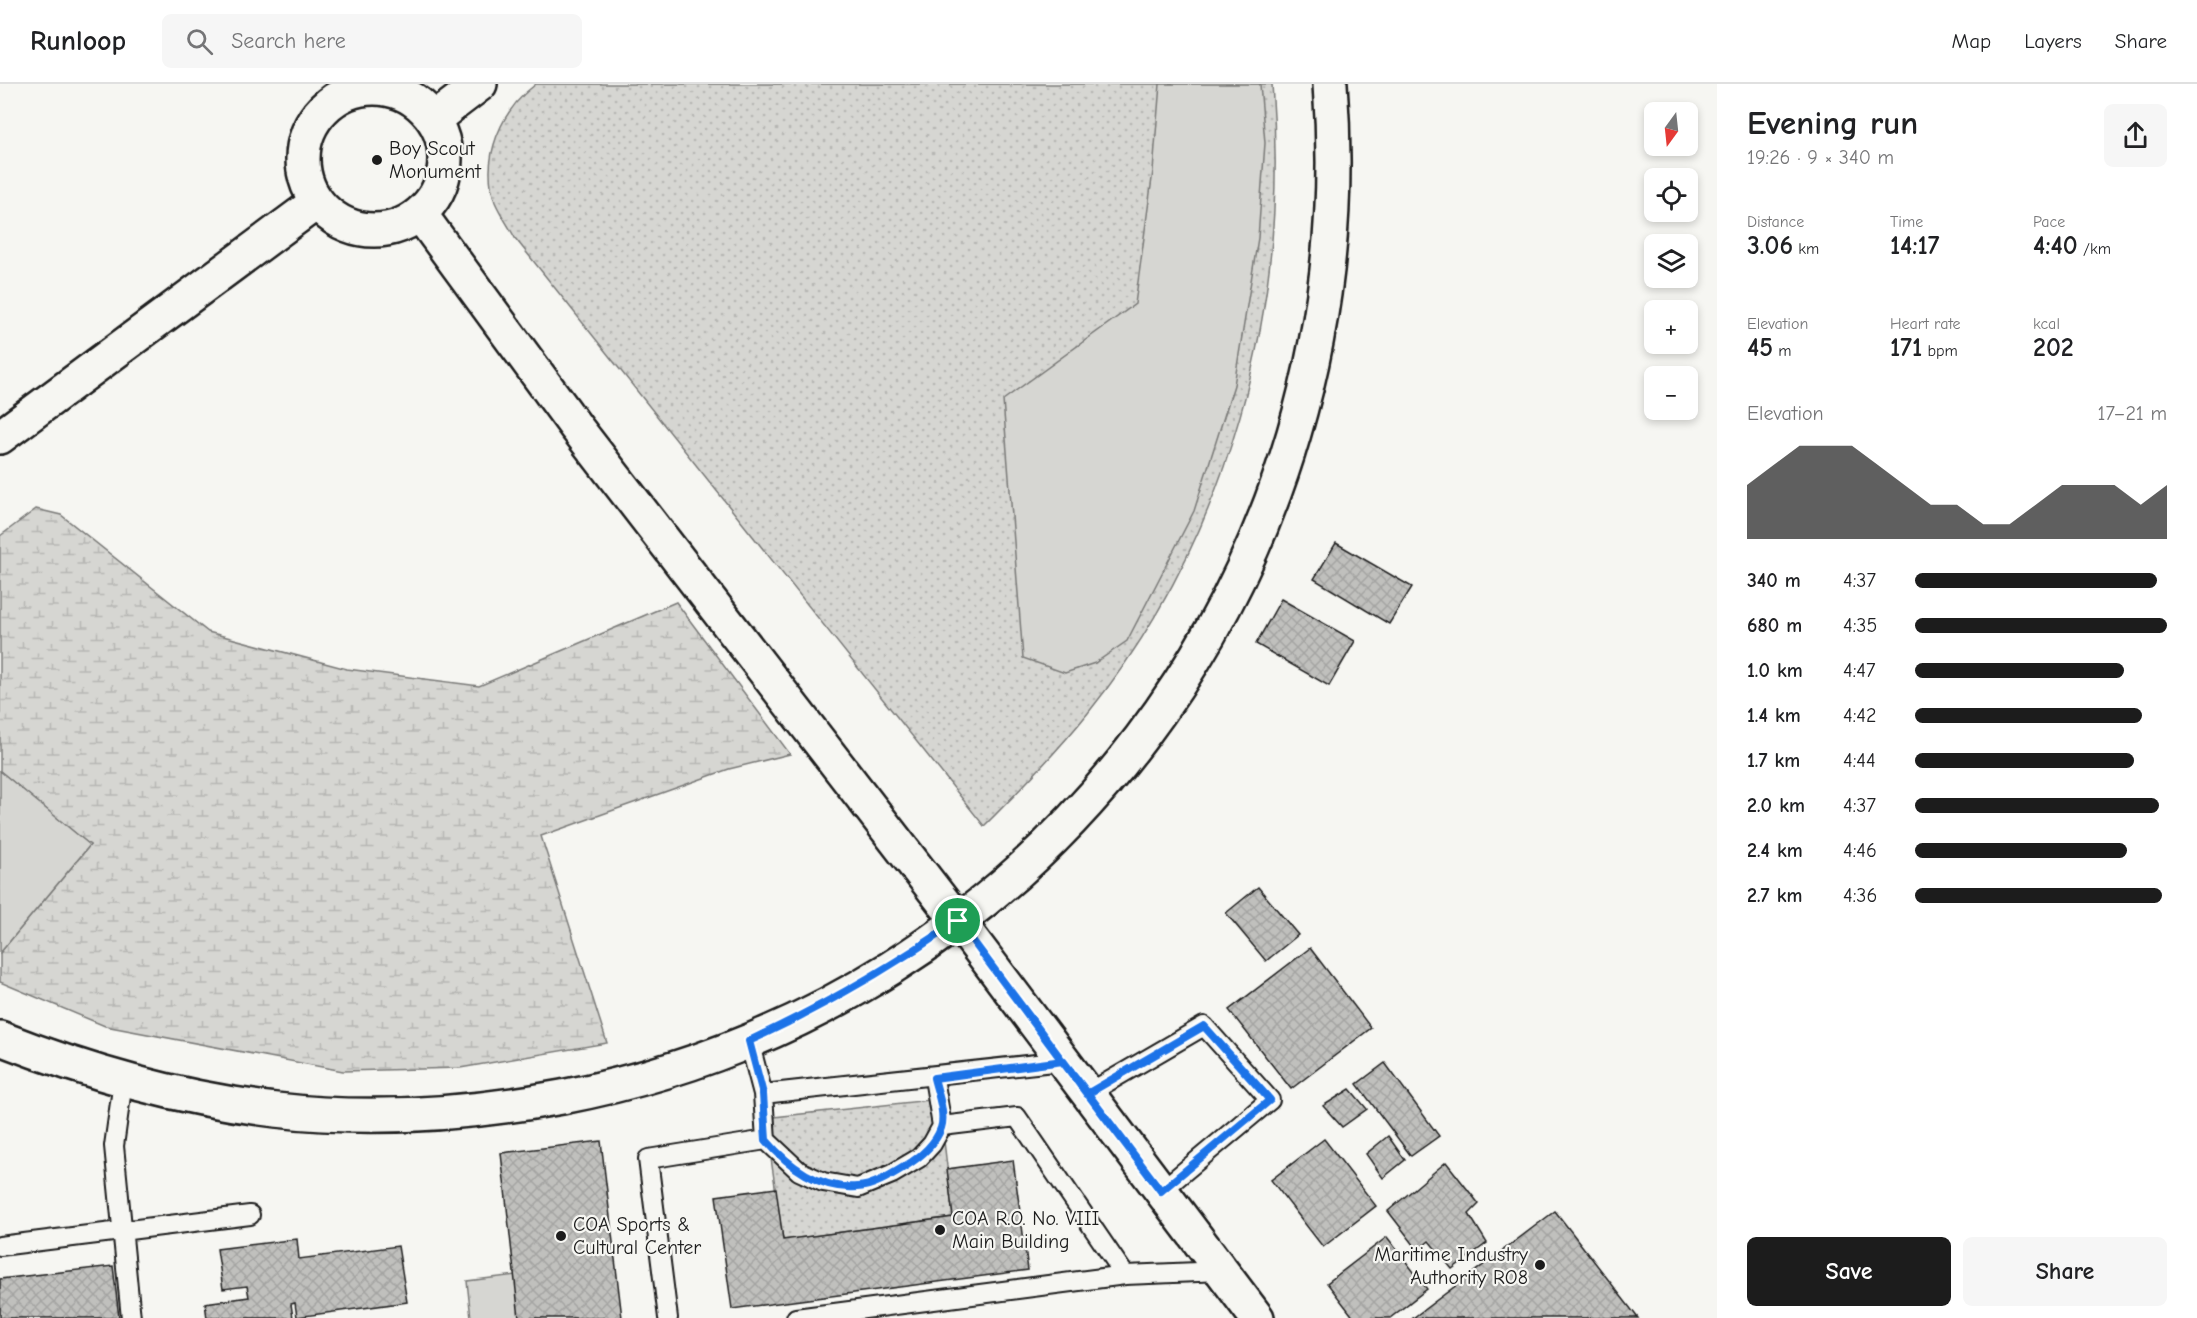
<!DOCTYPE html>
<meta charset="utf-8">
<style>
body{margin:0;font-family:"Comic Neue",sans-serif;background:#f6f6f6;color:#202124;height:100vh;display:flex;flex-direction:column;font-size:22px;white-space:nowrap}
*{box-sizing:border-box;margin:0}
p{font-size:20px;color:#757577}
.icon{flex:none;width:33px;height:33px;fill:none;stroke:currentColor;stroke-width:2;stroke-linecap:round;stroke-linejoin:round}
.map{position:relative;flex:1;overflow:hidden}
.sheet{display:flex;flex-direction:column;background:#fff;width:480px}
.sheet>*{flex:none}
.needle{width:39px;rotate:195deg}
.fabs{position:absolute;left:1644px;top:18px;display:grid;gap:12px}
.fabs a{display:grid;place-items:center;width:54px;height:54px;border-radius:9px;background:#fff;box-shadow:0 3px 9px #0003;font-size:30px}
.pin{position:absolute;display:grid;place-items:center;width:51px;height:51px;color:#fff;margin:-26px;border:3px solid #fff;border-radius:50%;box-shadow:0 2px 6px #0007}
.round{display:grid;place-items:center;flex:none;width:63px;height:63px;border-radius:9px;background:#f6f6f6}
.overview{display:flex;align-items:center;justify-content:space-between;height:102px;padding:0 30px}
h1{font-size:33px;font-weight:700;line-height:45px}
.metrics{display:grid;grid-template-columns:repeat(3,1fr);gap:9px;height:102px;padding:6px 30px}
.metrics div{display:grid;align-content:center}
.metrics b{font-size:26px;font-weight:700}
.metrics small{font-size:16px;font-weight:400}
.metrics p{font-size:16px}
.chart{height:168px;padding:12px 30px}
.chart p{display:flex;justify-content:space-between}
.chart svg{width:100%;height:108px;margin-top:6px;fill:#1c1c1c;opacity:.7}
.action{display:flex;gap:12px;margin-top:auto;padding:12px 30px}
.action a{flex:1;height:69px;border-radius:9px;background:#1c1c1c;color:#fff;font-size:24px;font-weight:700;line-height:69px;text-align:center}
.action a+a{background:#f6f6f6;color:#202124}
ul{padding:0 30px;list-style:none;font-size:20px}
li{display:grid;grid-template-columns:96px 72px 1fr;align-items:center;height:45px}
li i{height:15px;border-radius:8px;background:#1c1c1c}
header{display:flex;align-items:center;gap:36px;box-sizing:border-box;height:84px;padding:0 30px;background:#fff;border-bottom:2px solid #e0e0e0}
header strong{font-size:28px}
nav{display:flex;gap:33px;margin-inline-start:auto;font-size:21px}
.search{width:420px;height:54px;background:#f6f6f6;display:flex;align-items:center;gap:15px;box-sizing:border-box;padding:0 21px;border-radius:9px;color:#757577;font-size:22px}
main{display:flex;flex:1;min-height:0}
.map>svg:first-child{display:block}
</style>
<header>
<strong>Runloop</strong>
<div class="search"><svg class="icon" aria-label="search" viewBox="0 0 24 24"><circle cx="10" cy="10" r="6"/><path d="M15 15l6 6"/></svg>Search here</div>
<nav><a>Map</a><a>Layers</a><a>Share</a></nav>
</header>
<main>
<div class="map">
<svg width="1717" height="1234" viewBox="0 0 1717 1234">
<defs>
<pattern id="grass-dots" width="8" height="8" patternUnits="userSpaceOnUse" patternTransform="scale(1.5)"><rect width="8" height="8" fill="#d6d6d2"/><path d="M2 2h.1M6 6h.1" fill="none" stroke="#b7b7b4" stroke-width="1.8" stroke-linecap="round"/></pattern>
<pattern id="wetland-marsh" width="20" height="14" patternUnits="userSpaceOnUse" patternTransform="scale(1.5)"><rect width="20" height="14" fill="#d6d6d2"/><path d="M1 5h8M5 5V1M11 12h8M15 12V8" fill="none" stroke="#b7b7b4"/></pattern>
<pattern id="building-cross-hatch" width="8" height="8" patternUnits="userSpaceOnUse" patternTransform="scale(1.5)"><rect width="8" height="8" fill="#c0c0bd"/><path d="M0 0l8 8M0 8l8-8" fill="none" stroke="#a4a4a2"/></pattern>
</defs>
<rect width="100%" height="100%" fill="#f6f6f2"/>
<filter id="ink" filterUnits="userSpaceOnUse"><feTurbulence type="fractalNoise" baseFrequency=".0167" numOctaves="2"/><feDisplacementMap in="SourceGraphic" scale="12" xChannelSelector="R" yChannelSelector="G"/><feConvolveMatrix kernelMatrix="1 2 1 2 8 2 1 2 1" color-interpolation-filters="sRGB"/></filter>
<g filter="url(#ink)">
<path fill="url(#grass-dots)" stroke="#797977" stroke-width="1.5" d="M536,0h736c18,223 -42,453 -184,629 -32,40 -68,77 -104,113l-469,-588c-6,-12 -15,-24 -20,-36 -15,-44 6,-92 41,-118z
M939,1015l14,118 -170,23 -18,-122z"/>
<path fill="url(#wetland-marsh)" stroke="#797977" stroke-width="1.5" d="M36,425l25,6 147,117 139,37 132,17 197,-84 114,152 -61,15 -188,67 66,207 -147,25 -117,3 -238,-45 -105,-44v-29l90,-108 -90,-74v-235z"/>
<path fill="#d6d6d2" stroke="#797977" stroke-width="1.5" d="M1160,0h100l5,59 -7,95 -24,147 -40,126 -67,130 -32,22 -30,10 -42,-15 -20,-258 132,-96 18,-133z
M0,687l90,74 -90,108z
M516,1191l4,43h-49l-4,-37z"/>
<path fill="url(#building-cross-hatch)" stroke="#1c1c1c" stroke-width="1.5" d="M1336,459l76,44 -23,37 -75,-45z
M1281,515l74,42 -26,45 -73,-42z
M1258,803l40,48 -32,26 -40,-48z
M1310,864l61,80 -80,61 -62,-79z
M1385,979l54,73 -28,20 -54,-72z
M1350,1005l17,20 -25,18 -19,-21z
M1388,1052l17,24 -22,18 -17,-24z
M1324,1055l52,67 -53,41 -52,-67z
M601,1057l21,177h-103l-18,-165z
M1013,1076l15,110 -296,39 -16,-113 60,-8 7,52 170,-23 -6,-48z
M1446,1078l33,42 -10,10 18,29 -35,26 -23,-28 -11,9 -30,-39z
M1555,1127l83,107h-225z
M1387,1153l40,52 -37,29h-36l-27,-35z
M297,1155l2,20 99,-13 9,56 -110,15 -2,-14 -4,1 2,14h-86l-2,-15 44,-6 -2,-11 -24,3 -6,-40z
M113,1182l6,52h-119v-39z"/>
<g fill="none" stroke-linecap="round" stroke-linejoin="round">
<g stroke="#1c1c1c" stroke-width="22">
<path id="lane" d="M749,957l14,53 300,-33
M934,994l8,48
M123,997l-9,65 17,172
M763,1010l3,46
M1087,1010l117,-68 66,74 -109,91
M0,1162l250,-31
M668,1234l-20,-159 118,-19 33,31 24,11 35,6 34,-14 27,-16 13,-14 10,-18 75,-9 108,158
M796,1234l329,-43 97,-4"/>
</g>
<g stroke="#1c1c1c" stroke-width="38">
<path id="secondary" d="M303 75a71 71 0 1 1 142 0a71 71 0 1 1-142 0Z
M434,35l46,-35
M420,130l156,213 382,494 299,397
M0,353l317,-235
M0,954c89,35 181,61 276,72 95,11 193,4 286,-13 481,-92 806,-527 768,-1013"/>
</g>
<use href="#lane" stroke="#f6f6f2" stroke-width="18"/>
<use href="#secondary" stroke="#f6f6f2" stroke-width="33"/>
</g>
</g>
<g fill="none" stroke-linecap="round" stroke-linejoin="round" filter="url(#ink)">
<g stroke="#fff" stroke-width="12">
<path id="route" d="M958,837c-68,47 -134,85 -209,120l14,53 3,46c22,26 54,50 91,47 15,0 34,-12 47,-20 15,-9 31,-22 37,-39 5,-14 -4,-37 -7,-50l129,-17 98,130 109,-91 -66,-74 -117,68 -129,-173"/>
</g>
<use href="#route" stroke="#1a73e8" stroke-width="8"/>
</g>
<g fill="#1c1c1c" stroke="#f6f6f2" stroke-width="2">
<circle cx="377" cy="76" r="6"/>
<circle cx="940" cy="1146" r="6"/>
<circle cx="561" cy="1152" r="6"/>
<circle cx="1540" cy="1181" r="6"/>
</g>
<g text-anchor="middle" dominant-baseline="central" stroke-width="4.5" stroke-linejoin="round" paint-order="stroke">
<g font-size="20" fill="#1c1c1c" stroke="#f6f6f2" text-anchor="start">
<text x="389" y="64">Boy Scout<tspan x="389" dy="23">Monument</tspan></text>
<text x="952" y="1134">COA R.O. No. VIII<tspan x="952" dy="23">Main Building</tspan></text>
<text x="573" y="1140">COA Sports &amp;<tspan x="573" dy="23">Cultural Center</tspan></text>
<text x="1528" y="1170" text-anchor="end">Maritime Industry<tspan x="1528" dy="23">Authority RO8</tspan></text>
</g>
</g>
</svg>
<div class="fabs">
<a><svg class="needle" viewBox="-14 -14 28 28"><path d="M0-13l5 13h-10z" fill="#e53935"/><path d="M0 13l5-13h-10z" fill="#757577"/></svg></a>
<a><svg class="icon" aria-label="locate" viewBox="0 0 24 24"><circle cx="12" cy="12" r="6"/><path d="M12 2v4M12 18v4M2 12h4M18 12h4"/></svg></a>
<a><svg class="icon" aria-label="layers" viewBox="0 0 24 24"><path d="M12 4l9 5-9 5-9-5zM3 14l9 5 9-5"/></svg></a>
<a>+</a>
<a>−</a>
</div>
<div class="pin" style="left:958px;top:837px;background:#1e9e55"><svg class="icon" aria-label="arrive" viewBox="0 0 24 24"><path d="M6 21V4h12l-3 4 3 4H6"/></svg></div>
</div>
<section class="sheet">
<div class="overview"><div><h1>Evening run</h1><p>19:26 · 9 × 340 m</p></div><a class="round"><svg class="icon" aria-label="share" viewBox="0 0 24 24"><path d="M12 15V3M7 8l5-5 5 5M5 13v7h14v-7"/></svg></a></div>
<div class="metrics">
<div><p>Distance</p><b>3.06<small> km</small></b></div>
<div><p>Time</p><b>14:17</b></div>
<div><p>Pace</p><b>4:40<small> /km</small></b></div>
</div>
<div class="metrics">
<div><p>Elevation</p><b>45<small> m</small></b></div>
<div><p>Heart rate</p><b>171<small> bpm</small></b></div>
<div><p>kcal</p><b>202</b></div>
</div>
<div class="chart"><p><span>Elevation</span>17–21 m</p>
<svg viewBox="0 0 160 44" preserveAspectRatio="none"><path d="M0 44V22L10 14L20 6L30 6L40 6L50 14L60 22L70 30L80 30L90 38L100 38L110 30L120 22L130 22L140 22L150 30L160 22V44z"/></svg>
</div>
<ul>
<li><b>340 m</b>4:37<i style="width:96%"></i></li>
<li><b>680 m</b>4:35<i style="width:100%"></i></li>
<li><b>1.0 km</b>4:47<i style="width:83%"></i></li>
<li><b>1.4 km</b>4:42<i style="width:90%"></i></li>
<li><b>1.7 km</b>4:44<i style="width:87%"></i></li>
<li><b>2.0 km</b>4:37<i style="width:97%"></i></li>
<li><b>2.4 km</b>4:46<i style="width:84%"></i></li>
<li><b>2.7 km</b>4:36<i style="width:98%"></i></li>
</ul>
<div class="action"><a>Save</a><a>Share</a></div>
</section>
</main>
